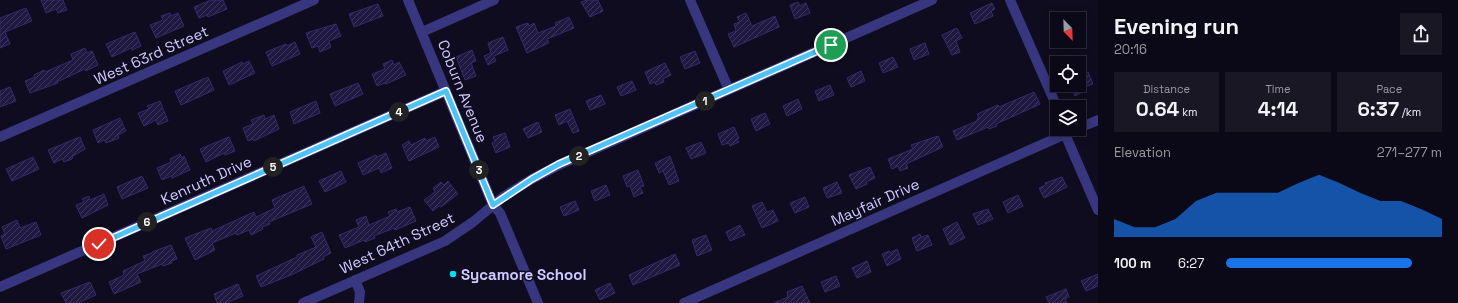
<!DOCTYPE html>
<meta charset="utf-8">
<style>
body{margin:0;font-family:"Space Grotesk",sans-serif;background:#191724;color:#f1f3f6;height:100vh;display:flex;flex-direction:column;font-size:15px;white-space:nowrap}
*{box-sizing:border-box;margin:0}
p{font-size:13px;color:#9a9aa1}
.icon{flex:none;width:22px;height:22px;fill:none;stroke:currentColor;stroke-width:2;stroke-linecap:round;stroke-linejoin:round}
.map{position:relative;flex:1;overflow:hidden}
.details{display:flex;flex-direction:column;background:#0b0917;width:360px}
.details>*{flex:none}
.needle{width:26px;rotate:157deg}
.fabs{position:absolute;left:1050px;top:12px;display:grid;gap:8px}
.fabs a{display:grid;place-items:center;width:36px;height:36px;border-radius:0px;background:#0b0917;box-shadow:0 2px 10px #0003,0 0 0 1px #2b2a36;font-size:20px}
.pin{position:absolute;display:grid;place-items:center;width:34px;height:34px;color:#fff;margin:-17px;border:2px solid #fff;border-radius:50%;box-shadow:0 1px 4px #0007}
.km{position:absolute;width:20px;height:20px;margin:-10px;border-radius:50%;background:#222;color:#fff;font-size:11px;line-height:20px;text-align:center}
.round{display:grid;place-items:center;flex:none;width:42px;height:42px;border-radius:0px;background:#191724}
.head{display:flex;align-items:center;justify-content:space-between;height:68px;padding:0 16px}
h1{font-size:22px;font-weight:800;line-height:30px}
.metrics{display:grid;grid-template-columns:repeat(3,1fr);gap:6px;height:68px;padding:4px 16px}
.metrics div{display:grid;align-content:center;border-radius:0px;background:#191724;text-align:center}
.metrics b{font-size:20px;font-weight:800}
.metrics small{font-size:11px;font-weight:400}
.metrics p{font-size:11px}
.chart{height:112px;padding:8px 16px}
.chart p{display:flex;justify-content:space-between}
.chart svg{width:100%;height:72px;margin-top:4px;fill:#1a73e8;opacity:.7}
ul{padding:0 16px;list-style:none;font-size:13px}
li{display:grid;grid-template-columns:64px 48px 1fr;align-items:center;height:30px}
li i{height:10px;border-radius:5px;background:#1a73e8}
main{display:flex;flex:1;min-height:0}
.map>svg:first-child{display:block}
</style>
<main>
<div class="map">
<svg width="1098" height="303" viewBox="0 0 1098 303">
<defs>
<pattern id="building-hatch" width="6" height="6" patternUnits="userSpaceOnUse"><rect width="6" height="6" fill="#1f1840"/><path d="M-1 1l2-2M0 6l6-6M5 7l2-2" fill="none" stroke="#3e385d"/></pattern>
</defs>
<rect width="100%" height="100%" fill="#0f0c1f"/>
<path fill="url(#building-hatch)" stroke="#36296d" d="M41,0h22l4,10 -9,3 -2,-4 -10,4z
M211,0h12l4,9 -19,8 -1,-2 -8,3 -5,-11z
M587,0h11l5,11 -13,6 -9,-15z
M798,2l2,4 6,-3 4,10 -15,6 -5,-14z
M992,3l3,6 -4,2 2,5 -18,8 -5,-11z
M378,4l5,12 -29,11 -5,-13z
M26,8l6,13 -27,11 5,12 -10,4v-30z
M170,13l1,3 7,-3 6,13 -28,12 -6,-13 13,-5 -2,-4z
M746,13l6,13 23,-10 4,11 -45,20 -6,-13 8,-3 -2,-7 6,-2 -3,-5z
M569,17l5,11 -27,11 2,4 -22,10 -11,-26 12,-4 1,3 5,-3 4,10 18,-7 -1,-3z
M336,24l5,12 -12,5 2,6 -11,5 -2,-6 -6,2 -6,-15z
M957,28l5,10 -6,3 4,11 -8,3 -10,-20z
M135,32l6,14 -9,4 -1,-2 -19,9 -6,-13z
M503,37l5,13 -14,6 2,5 -8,4 -4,-9 7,-3 -3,-10z
M295,42l5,12 -28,12 -6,-14 20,-8 1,2z
M925,43l4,11 -15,6 -4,-11z
M85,48l2,5 5,-2 6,14 -12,6 -1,-2 -28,13 1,1 -28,10 -5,-12 10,-4 -1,-2 10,-5 1,2 28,-12 -2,-6z
M472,50l4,11 -5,2 5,13 -11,4 -9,-23z
M695,51l5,12 -15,6 -5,-12z
M893,57l5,10 -15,6 -4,-10z
M392,60l2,5 5,-3 7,13 -20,9 -1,-1 -8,3 -5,-12 13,-5 -2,-5z
M249,61l6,12 -26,12 -6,-14 19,-9 1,2z
M665,63l6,12 -8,4 1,3 -8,3 -1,-3 -5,2 -5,-12z
M861,71l4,10 -14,6 -4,-9z
M1088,72l5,12 -11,4 2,3 -9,5 -5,-11h9v-9z
M208,77l6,13 -33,15 -6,-14z
M632,81l4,9 -15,6 -4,-9z
M358,83l5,11 -28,12 -5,-12z
M830,85l4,10 -15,6 -4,-10z
M10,87l6,14 -16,6v-16z
M1034,92l6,12 -4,2 -40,18 1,2 -8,3 -1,-2 -31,13 -4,-9 24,-10v-2l2,-1 -2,-4 21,-9 1,2z
M601,95l4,9 -15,6 -4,-9z
M798,99l4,10 -15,7 -4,-10z
M160,101l8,20 -10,4 -2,-5 -12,6 -6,-13 11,-4 -2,-3z
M316,101l4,12 -26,11 -4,-12z
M570,109l9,22 -6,2 -6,-12 -8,4 -4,-10z
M765,113l5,11 -14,7 -5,-12z
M264,115l1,4 9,-4 5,14 -25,12v-2l-6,2 -5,-13 10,-4 -2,-4z
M120,118l6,13 -8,4 1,3 -13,5 -2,-3 -6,3 -5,-13z
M538,122l4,10 -14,6 -5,-9z
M734,127l5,11 -2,1 2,3 -9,4 -1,-3 -7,2 -4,-11z
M505,133l5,14 -14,6 -4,-10 3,-1 -2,-5z
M938,136l5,11 -37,17 2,4 -8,3 -2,-5 -6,3 -4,-10 25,-10 -2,-4z
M80,137l5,12 -12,7 -1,3 -8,3 -2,-3 -8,4 -6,-13z
M229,137l6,14 -10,4 -1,-2 -18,9 -6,-13z
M435,137l4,10 -30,14 -7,-16 7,-4 2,4 14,-7 1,3z
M701,142l5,11 -15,6 -5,-11z
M386,153l6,15 -11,5 -2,-5 -16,7 -5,-12 18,-8 1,2z
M180,154l2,4 2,-2 6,14 -18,8 -1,-2 -9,4 -5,-12 14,-6 -1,-3z
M670,156l9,25 -10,4 -6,-14 -4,2 -4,-10z
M33,157l6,12 -27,12 -6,-12z
M870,167l5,11 -9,4 1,2 -11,5 -7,-14z
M638,170l6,16 -4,1 3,6 -9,4 -4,-11 -3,1 -4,-11z
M341,171l5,11 -21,10 -6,-11z
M142,176l6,12 -26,11 -5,-12z
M1062,177l5,10 -23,11 -5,-10 7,-3 -1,-2z
M448,181l10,13 -17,13 -2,-1 -6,5 -9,-11 11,-8 -2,-4 8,-6 3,3z
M837,182l5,11 -15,5 -4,-10z
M606,185l4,10 -15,6 -4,-10z
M304,186l8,18 -43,18 1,2 -8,3 1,2 -12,6 -2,-5 -12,5 -1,-2 -24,10 3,7 -20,10 -10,-22 26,-10 1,3 42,-19 2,5 19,-9 -3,-8z
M104,194l4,11 -26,13 -6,-13 8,-3 -2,-3 7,-3 1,4z
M1018,195l5,11 -15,7 -5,-11z
M805,197l4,10 -14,6 -5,-10z
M575,201l4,9 -15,6 -4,-9z
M762,202l5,10 6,-2 5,11 -16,7 -10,-22z
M410,207l6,14 -21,9 -1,-2 -20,8 1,2 -10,4 -1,-2 -19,8 -6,-13 20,-8 -3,-7 10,-4 3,9 21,-9 -2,-4 8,-3 1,3z
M988,209l5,10 -15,6 -5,-11z
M17,220l3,8 16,-6 5,13 -35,14 -5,-13 4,-2 -3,-7z
M957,222l8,16 -15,7 -7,-16z
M740,225l5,10 -15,6 -4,-9z
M322,232l9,21 -8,4 1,2 -33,16 -30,12 -5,-11 41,-19v-2l19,-8 -5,-10z
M920,234l1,3 7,-2 4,10 -15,6 -5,-13z
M706,235l6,15 -15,6 -5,-16z
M171,245l6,14 -6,2 1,2 -9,3 -1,-2 -25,10 4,8 -27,12 -5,-12 15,-7 -1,-4 22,-10 -2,-5 9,-3v-1z
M897,249l4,10 -14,7 -5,-12 7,-3 1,2z
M675,254l5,11 -47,20 -4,-10z
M867,261l4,11 -14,6 -5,-10z
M1098,274v12l-12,5 -5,-10z
M836,276l4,10 -15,6 -4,-10z
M90,282l6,13 -18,8h-12l-5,-10z
M610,283l5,10 -15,7 -5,-10z
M238,284l5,12 -17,7h-9l-3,-9z
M802,286l8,17h-36l14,-6 -1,-5z
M1066,289l3,8 -4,2 2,4h-18l-3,-6z"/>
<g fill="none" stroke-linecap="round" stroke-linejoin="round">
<path stroke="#38367f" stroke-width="10" d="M408,0l85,205 7,8 38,90
M690,0l39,90
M1010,0l47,107
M422,32l72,-32
M1079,128l19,-8
M1065,134l33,76
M0,137l314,-137
M355,280l5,12 -1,11
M0,287l446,-196
M303,303l142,-62 28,-19 30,-25 29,-18 27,-14 373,-165
M684,303l393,-174"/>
</g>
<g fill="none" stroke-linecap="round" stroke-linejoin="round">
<g stroke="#fff" stroke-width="8">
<path id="route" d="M99,244l347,-153 47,114 39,-26 27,-15 272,-119"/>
</g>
<use href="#route" stroke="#4fc3f7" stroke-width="5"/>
</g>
<circle fill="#00dff5" stroke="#0f0c1f" stroke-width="1.5" cx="453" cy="274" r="4"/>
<g text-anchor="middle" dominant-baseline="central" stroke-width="3" stroke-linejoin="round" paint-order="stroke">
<g font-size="15" fill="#cfcaff" stroke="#0f0c1f">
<text transform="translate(151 55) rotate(-24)">West 63rd Street</text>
<text transform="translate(463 91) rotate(68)">Coburn Avenue</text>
<text transform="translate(206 180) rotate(-24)">Kenruth Drive</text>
<text transform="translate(875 202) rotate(-24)">Mayfair Drive</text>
<text transform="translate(397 243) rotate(-25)">West 64th Street</text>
</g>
<g font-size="15" font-weight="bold" fill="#cfcaff" stroke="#0f0c1f" text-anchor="start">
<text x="461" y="274">Sycamore School</text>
</g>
</g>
</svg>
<div class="fabs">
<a><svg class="needle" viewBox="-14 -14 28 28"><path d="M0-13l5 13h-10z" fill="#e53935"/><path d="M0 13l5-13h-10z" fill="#9a9aa1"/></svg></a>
<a><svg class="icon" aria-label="locate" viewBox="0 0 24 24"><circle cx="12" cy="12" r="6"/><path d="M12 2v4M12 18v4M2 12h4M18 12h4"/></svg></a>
<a><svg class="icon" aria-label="layers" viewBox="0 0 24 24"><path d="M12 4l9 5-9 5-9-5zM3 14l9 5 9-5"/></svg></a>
</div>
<div class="pin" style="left:831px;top:45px;background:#1e9e55"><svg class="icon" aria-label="arrive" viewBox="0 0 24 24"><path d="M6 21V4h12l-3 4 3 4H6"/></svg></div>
<div class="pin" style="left:99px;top:244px;background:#d93025"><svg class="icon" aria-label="check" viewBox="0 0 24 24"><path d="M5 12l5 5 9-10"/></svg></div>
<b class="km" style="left:705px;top:101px">1</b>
<b class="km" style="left:579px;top:156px">2</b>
<b class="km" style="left:479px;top:170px">3</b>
<b class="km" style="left:399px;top:112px">4</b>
<b class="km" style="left:273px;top:167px">5</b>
<b class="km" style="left:147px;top:222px">6</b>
</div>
<section class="details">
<div class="head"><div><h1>Evening run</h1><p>20:16</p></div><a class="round"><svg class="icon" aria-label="share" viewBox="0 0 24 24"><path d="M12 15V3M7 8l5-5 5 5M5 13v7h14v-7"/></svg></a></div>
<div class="metrics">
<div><p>Distance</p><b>0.64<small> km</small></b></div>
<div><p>Time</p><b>4:14</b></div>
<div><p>Pace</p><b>6:37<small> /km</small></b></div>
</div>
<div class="chart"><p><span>Elevation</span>271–277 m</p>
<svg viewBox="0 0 160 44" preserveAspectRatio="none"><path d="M0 44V33L10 38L20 38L30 33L40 22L50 17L60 17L70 17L80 17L90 11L100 6L110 11L120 17L130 22L140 22L150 27L160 33V44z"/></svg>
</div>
<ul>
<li><b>100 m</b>6:27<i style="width:86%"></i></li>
</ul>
</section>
</main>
